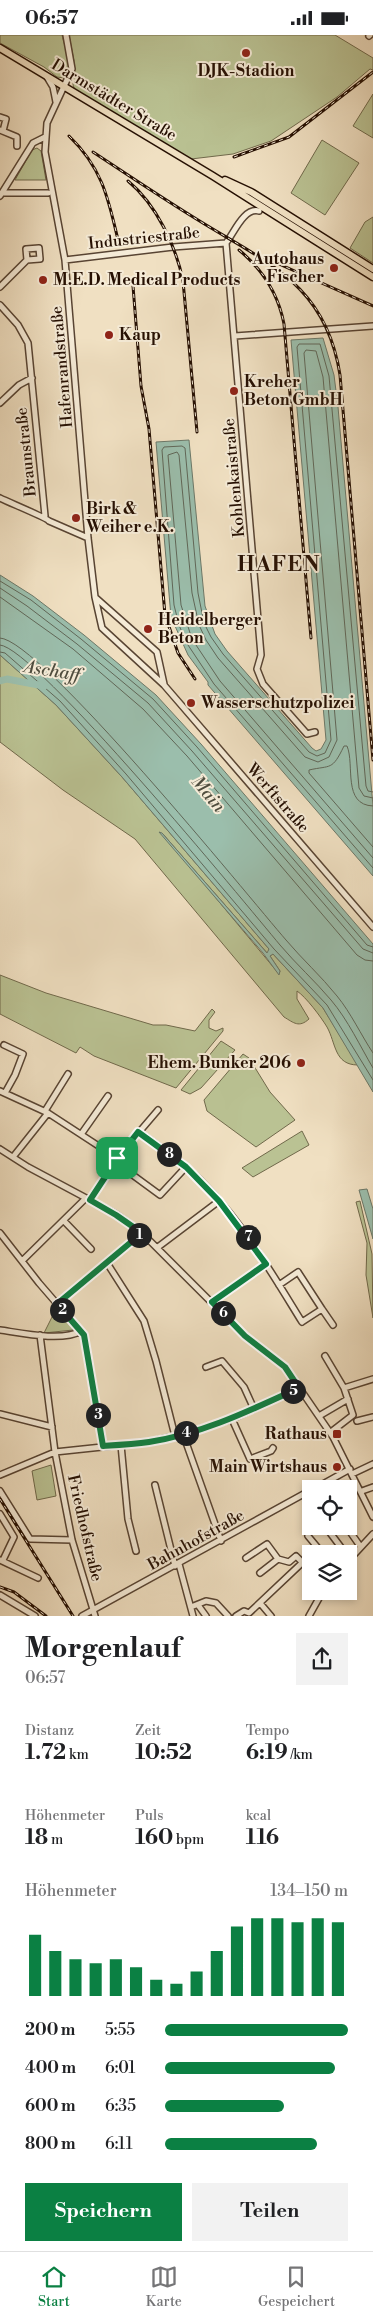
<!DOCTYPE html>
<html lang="de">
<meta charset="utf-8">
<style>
body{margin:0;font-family:"Libre Bodoni",serif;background:#f2f2f2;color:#202124;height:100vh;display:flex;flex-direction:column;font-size:19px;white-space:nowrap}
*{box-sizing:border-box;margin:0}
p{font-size:16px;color:#757577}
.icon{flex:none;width:28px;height:28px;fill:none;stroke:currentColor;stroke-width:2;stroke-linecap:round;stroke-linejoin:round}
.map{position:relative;height:1581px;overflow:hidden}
.panel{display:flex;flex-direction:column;background:#fff;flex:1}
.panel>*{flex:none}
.buttons{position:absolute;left:302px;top:1445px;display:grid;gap:10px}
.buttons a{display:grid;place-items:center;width:55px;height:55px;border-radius:0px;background:#fff;box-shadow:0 2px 8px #0003;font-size:25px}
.pin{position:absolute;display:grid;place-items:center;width:42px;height:42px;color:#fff;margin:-21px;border-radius:10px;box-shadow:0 2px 8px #0006}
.km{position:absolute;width:25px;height:25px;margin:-12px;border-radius:50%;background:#222;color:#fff;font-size:14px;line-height:25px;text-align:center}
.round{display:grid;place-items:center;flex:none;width:52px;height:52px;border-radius:0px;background:#f2f2f2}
.overview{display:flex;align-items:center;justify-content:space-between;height:85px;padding:0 25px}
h1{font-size:28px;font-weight:700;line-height:38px}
.metrics{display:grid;grid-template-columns:repeat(3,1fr);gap:8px;height:85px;padding:5px 25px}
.metrics div{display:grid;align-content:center}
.metrics b{font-size:21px;font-weight:700}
.metrics small{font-size:14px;font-weight:400}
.metrics p{font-size:14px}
.chart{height:140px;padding:10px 25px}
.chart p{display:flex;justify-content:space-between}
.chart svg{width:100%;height:90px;margin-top:5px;stroke:#0b8043;stroke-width:6}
.cta{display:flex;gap:10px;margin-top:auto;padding:10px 25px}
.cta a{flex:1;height:58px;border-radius:0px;background:#0b8043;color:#fff;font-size:20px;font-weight:700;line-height:58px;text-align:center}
.cta a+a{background:#f2f2f2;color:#202124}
ul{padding:0 25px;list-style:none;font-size:16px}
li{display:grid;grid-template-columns:80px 60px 1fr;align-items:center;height:38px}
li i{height:12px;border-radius:6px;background:#0b8043}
.status{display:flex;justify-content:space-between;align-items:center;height:35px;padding:0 25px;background:#fff;direction:ltr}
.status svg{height:14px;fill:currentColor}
.menu{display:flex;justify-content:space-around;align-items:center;height:70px;border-top:1px solid #e0e0e0;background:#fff;font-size:14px;color:#757577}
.menu a{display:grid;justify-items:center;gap:2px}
.menu .selected{color:#0b8043}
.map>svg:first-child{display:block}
</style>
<div class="status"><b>06:57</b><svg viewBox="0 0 49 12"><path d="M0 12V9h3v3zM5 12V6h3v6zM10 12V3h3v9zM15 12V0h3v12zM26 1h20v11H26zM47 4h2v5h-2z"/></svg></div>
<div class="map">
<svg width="373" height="1581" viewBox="0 0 373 1581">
<rect width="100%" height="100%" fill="#f0e0c2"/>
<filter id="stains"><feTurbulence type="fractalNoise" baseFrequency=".004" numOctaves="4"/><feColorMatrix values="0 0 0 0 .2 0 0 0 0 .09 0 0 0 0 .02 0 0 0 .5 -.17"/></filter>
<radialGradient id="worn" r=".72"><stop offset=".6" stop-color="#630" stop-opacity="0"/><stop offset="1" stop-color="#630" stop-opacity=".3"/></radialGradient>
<path fill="#bac293" stroke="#70694b" d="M0,0h62c3,14 12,30 2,43l-7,-1 -13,-10 -44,-24z
M69,0h266l38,23v12l-3,-1 -33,28 -66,44 -38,13 -42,5 -116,-69 -2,-5 1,-24z
M373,59v44l-20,-12z
M322,105l37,23 -34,52 -34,-22z
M37,113l4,3 5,29h-31l17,-30z
M373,182v46l-23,-15 15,-26z
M0,620l56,50 66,72 147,172 -1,5 -106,-121 117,141 1,-3 -10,-15 3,-2 50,54 35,57c-24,0 -22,-22 -31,-38 -6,-10 -21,-30 -30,-36v8l12,20c-10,9 -15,4 -25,-2l-149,-178 -72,-49 -63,-48z
M0,940l46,18 107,32h13l29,6 17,-22 3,3 -6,8v8l7,3 7,-3v3l-47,57 -82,-32 -14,-9 -4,6 -76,-39z
M221,1006l14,9 -34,38 -11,6 -9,-4z
M243,1019l6,4 21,34 25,28 -39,27 -49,-36 -3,-11z
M302,1096l7,14 -56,32 -11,-9z
M360,1166l12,53 1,64 -7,-43 1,-32 -11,-41z
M56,1274l17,17v4l-29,3z
M51,1430l5,31 -19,4 -5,-29z"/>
<path fill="#9bbeac" stroke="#6c7868" d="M323,303l11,37 4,32 35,399v70l-165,-191v-3l-20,-27 -17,-38 -15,-175 33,-2 16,166 10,28 12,17 85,97 4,3 5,-2 5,-9 -35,-400z
M0,540l33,21 51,39 72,60 45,49 172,200v148l-50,-84 -50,-54 -3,2 10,15 -1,4 -16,-22 -104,-121 3,1 105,120 2,-4 -147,-172 -66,-72 -56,-50z
M367,1154l6,20v30l-14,-49z"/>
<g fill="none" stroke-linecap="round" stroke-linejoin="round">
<path stroke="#606758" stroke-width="1" d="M0,546l31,19 50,39 72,60 44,48 170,198 6,2
M0,553l27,18 50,38 71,59 44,48 171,198 10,4
M0,562l73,52 70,60 44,47 170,199 8,5 8,1
M0,603c40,1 248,258 286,302 16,19 35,36 51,56 14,17 24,39 36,57
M0,610c35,2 245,258 280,300 16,19 35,36 51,55 17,20 29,46 42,68
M0,617l5,1 55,48 66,73 148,175 53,56 46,75
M373,757l-5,-1 -2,-5 -37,-410 -9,-32h-21l-2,3 34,393 -6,13 -8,3 -8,-4 -86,-98 -12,-17 -7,-14 -6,-30 -13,-145 -3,-2 -18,1 -2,3 12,155 5,20 7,17 28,42 159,184
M373,763l-9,-2 -5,-8 -36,-411 -7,-26 -10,-1 -2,3 33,387 -8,17 -11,5 -13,-5 -87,-99 -12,-18 -7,-15 -7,-32 -13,-138 -2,-3 -9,3 13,150 11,34 28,42 153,177
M373,771c-31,-1 -18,-41 -26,-60h-3c-12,25 -13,19 -35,24v3l64,74"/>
<path stroke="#9bbeac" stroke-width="7" d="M0,646l7,-2 37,7"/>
<g stroke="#584433" stroke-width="8">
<path id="minor" d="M66,0l6,34 -25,54 -2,29 20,108 23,278 7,59 7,31 62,57 209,242
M369,1l1,-1
M47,42l6,10 3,15
M0,82l6,2 -3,12
M0,95l17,7v9
M2,158h46
M0,161l33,-53 12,-6
M259,176c-15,-4 -25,22 -33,32l35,412 -4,14 6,15 44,50 8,-2
M65,225l108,-13 53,-4
M0,252l27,-27 13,-1 -1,-11 -13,1 1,11
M0,270l18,20 10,18 17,173
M235,301l138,-10
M0,368l19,-18 13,-7
M0,463c8,4 47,20 49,23l39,17
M96,563l61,54 7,32
M4,1010l19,9 -8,21 -10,18
M0,1056l48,22 69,45
M45,1076l23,-37
M139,1097c15,11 31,22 46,34 50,43 83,101 117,156l20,-13 11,16
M82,1098l26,-37
M0,1114l28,18 88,47 26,19 103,103 40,31 48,70 40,80
M13,1122l35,-44
M115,1127l45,33 26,-28
M90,1165l27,-42 41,-48
M64,1186l27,28
M0,1198l39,50 45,52 19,111
M158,1212l61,-46
M23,1225l63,-62
M107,1228l37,58 12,40 19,75
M279,1250l19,-13 24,37
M212,1267l54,-38
M57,1269l85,-71
M0,1295c21,3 62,12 81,1
M40,1300l15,117 17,88 23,76
M325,1321l19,32 9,27 -22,17
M206,1332l16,-6 22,26 10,22
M344,1353l29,-9
M0,1379l52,13
M319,1381l29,-17
M232,1384l18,40 21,-8 2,-3
M357,1386l16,-4
M183,1399l38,107
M121,1410l7,74 8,32
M352,1439l21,-10
M0,1440l55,-23 94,-10 34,-8 49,-15 67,-31
M155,1450l20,81
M314,1454l36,-20
M0,1456l30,48 42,1
M362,1456l11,-4
M0,1479l14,23 -11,23
M325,1491l21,28
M346,1491l14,20
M308,1501l15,18
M246,1523l21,-14 11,15
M278,1524l11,3 7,-6 15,15
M0,1525l38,18
M349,1525l24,-26
M179,1529l14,52
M260,1538l18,-14
M0,1560l35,21
M260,1568l11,13
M198,1570l8,11
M191,1572l15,-6 10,2 12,13
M82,1581l229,-126
M236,1581l8,-5 5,2 54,-51
M309,1581l14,-25"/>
</g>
<g stroke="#261003" stroke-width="9">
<path id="major" d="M0,13l213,128 160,101
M225,145l26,12 122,77"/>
</g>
<use href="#minor" stroke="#f5ebd7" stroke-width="5"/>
<use href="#major" stroke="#f0e0c2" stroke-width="6"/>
<g stroke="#261003" stroke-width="3">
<path id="rail" d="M69,101c33,32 39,61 49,104
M93,117c35,23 69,46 105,68 69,43 128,64 142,155l33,385
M234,122l55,-20 84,-65
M128,146c28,23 48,65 55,100l14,151
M239,215c24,20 39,43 45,74l27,314
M279,229l94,42
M133,251l8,100 8,43 16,186 13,38 17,26
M0,1464l73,117
M0,1552l14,5 32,24"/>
</g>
<use href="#rail" stroke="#f5ebd7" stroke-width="1" stroke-dasharray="4" stroke-linecap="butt"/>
</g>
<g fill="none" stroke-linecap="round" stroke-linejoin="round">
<g stroke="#fff" stroke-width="10">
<path id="route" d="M138,1097l48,35 33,34 47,63 -54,38 33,34 40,31 14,21c-48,22 -97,46 -150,54 -15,2 -31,3 -46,4l-19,-111 -27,-31 85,-71 -26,-18 -26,-15 25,-38z"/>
</g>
<use href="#route" stroke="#0b8043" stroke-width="6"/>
</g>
<g fill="#8f2418" stroke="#f5ebd7" stroke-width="2">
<circle cx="246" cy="18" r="5"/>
<circle cx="334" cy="233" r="5"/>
<circle cx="43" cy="245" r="5"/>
<circle cx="109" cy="300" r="5"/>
<circle cx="234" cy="356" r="5"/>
<circle cx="76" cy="483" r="5"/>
<circle cx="148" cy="594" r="5"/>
<circle cx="191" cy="668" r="5"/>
<circle cx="301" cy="1028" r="5"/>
<rect x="332" y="1394" width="10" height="10" rx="2.5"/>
<circle cx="337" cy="1432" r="5"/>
</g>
<g text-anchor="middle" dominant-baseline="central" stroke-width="4" stroke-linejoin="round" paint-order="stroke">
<g font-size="16" font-weight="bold" fill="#261003" stroke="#f5ebd7" text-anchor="start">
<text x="246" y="36" text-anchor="middle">DJK-Stadion</text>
<text x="324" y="224" text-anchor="end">Autohaus<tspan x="324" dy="18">Fischer</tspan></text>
<text x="53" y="245">M.E.D. Medical Products</text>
<text x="119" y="300">Kaup</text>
<text x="244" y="347">Kreher<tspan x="244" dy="18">Beton GmbH</tspan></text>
<text x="86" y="474">Birk &amp;<tspan x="86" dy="18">Weiher e.K.</tspan></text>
<text x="158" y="585">Heidelberger<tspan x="158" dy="18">Beton</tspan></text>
<text x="201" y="668">Wasserschutzpolizei</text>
<text x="291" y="1028" text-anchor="end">Ehem. Bunker 206</text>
<text x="327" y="1399" text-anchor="end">Rathaus</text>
<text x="327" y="1432" text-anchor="end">Main Wirtshaus</text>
</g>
<g font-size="16" fill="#261003" stroke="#f5ebd7">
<text transform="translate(114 65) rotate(31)">Darmstädter Straße</text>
<text transform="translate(144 203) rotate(-6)">Industriestraße</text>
<text transform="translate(62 332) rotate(-95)">Hafenrandstraße</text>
<text transform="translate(26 417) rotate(-96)">Braunstraße</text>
<text transform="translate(234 443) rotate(-95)">Kohlenkaistraße</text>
<text transform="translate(278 763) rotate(49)">Werftstraße</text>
<text transform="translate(85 1493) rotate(77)">Friedhofstraße</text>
<text transform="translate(196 1505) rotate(-29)">Bahnhofstraße</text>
</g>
<g font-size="18" font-style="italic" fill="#4f4d3e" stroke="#f5ebd7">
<text transform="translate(52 636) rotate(9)">Aschaff</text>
<text transform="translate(208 759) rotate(50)">Main</text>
</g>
<g font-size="21" font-weight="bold" letter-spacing="1" fill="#261003" stroke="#f5ebd7">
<text x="279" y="530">HAFEN</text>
</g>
</g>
<rect width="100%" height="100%" filter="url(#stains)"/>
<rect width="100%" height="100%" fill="url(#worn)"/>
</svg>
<div class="buttons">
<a><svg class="icon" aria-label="locate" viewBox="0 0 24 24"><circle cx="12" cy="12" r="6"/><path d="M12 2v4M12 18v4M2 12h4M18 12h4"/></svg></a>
<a><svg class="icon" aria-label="layers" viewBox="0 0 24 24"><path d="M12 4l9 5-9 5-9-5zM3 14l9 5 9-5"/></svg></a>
</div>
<div class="pin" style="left:117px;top:1123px;background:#1e9e55"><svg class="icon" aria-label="arrive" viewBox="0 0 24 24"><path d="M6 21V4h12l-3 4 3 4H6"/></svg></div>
<b class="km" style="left:139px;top:1200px">1</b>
<b class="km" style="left:62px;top:1275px">2</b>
<b class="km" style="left:98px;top:1380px">3</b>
<b class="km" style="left:186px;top:1398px">4</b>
<b class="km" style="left:293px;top:1356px">5</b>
<b class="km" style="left:223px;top:1278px">6</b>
<b class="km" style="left:248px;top:1202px">7</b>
<b class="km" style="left:169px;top:1119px">8</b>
</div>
<section class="panel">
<div class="overview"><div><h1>Morgenlauf</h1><p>06:57</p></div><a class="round"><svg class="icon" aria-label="share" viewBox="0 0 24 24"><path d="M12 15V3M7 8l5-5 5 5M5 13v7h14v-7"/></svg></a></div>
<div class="metrics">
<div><p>Distanz</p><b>1.72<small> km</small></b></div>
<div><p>Zeit</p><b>10:52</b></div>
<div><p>Tempo</p><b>6:19<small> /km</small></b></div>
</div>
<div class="metrics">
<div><p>Höhenmeter</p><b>18<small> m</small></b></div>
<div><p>Puls</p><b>160<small> bpm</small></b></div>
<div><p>kcal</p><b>116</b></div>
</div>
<div class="chart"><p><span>Höhenmeter</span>134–150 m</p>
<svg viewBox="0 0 160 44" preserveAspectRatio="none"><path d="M5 44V14M15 44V22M25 44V26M35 44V28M45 44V26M55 44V30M65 44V36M75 44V38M85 44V32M95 44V22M105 44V10M115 44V6M125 44V6M135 44V8M145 44V6M155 44V8"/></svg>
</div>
<ul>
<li><b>200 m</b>5:55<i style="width:100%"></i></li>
<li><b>400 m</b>6:01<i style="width:93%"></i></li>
<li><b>600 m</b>6:35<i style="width:65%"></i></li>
<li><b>800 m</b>6:11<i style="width:83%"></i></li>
</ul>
<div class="cta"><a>Speichern</a><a>Teilen</a></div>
</section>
<nav class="menu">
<a class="selected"><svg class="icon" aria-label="home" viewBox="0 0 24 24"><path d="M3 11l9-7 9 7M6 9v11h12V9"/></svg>Start</a>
<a><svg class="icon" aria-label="map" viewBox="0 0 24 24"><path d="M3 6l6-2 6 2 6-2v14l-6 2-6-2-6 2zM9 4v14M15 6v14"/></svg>Karte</a>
<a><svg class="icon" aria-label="saved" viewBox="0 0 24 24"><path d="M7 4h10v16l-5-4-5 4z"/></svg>Gespeichert</a>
</nav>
